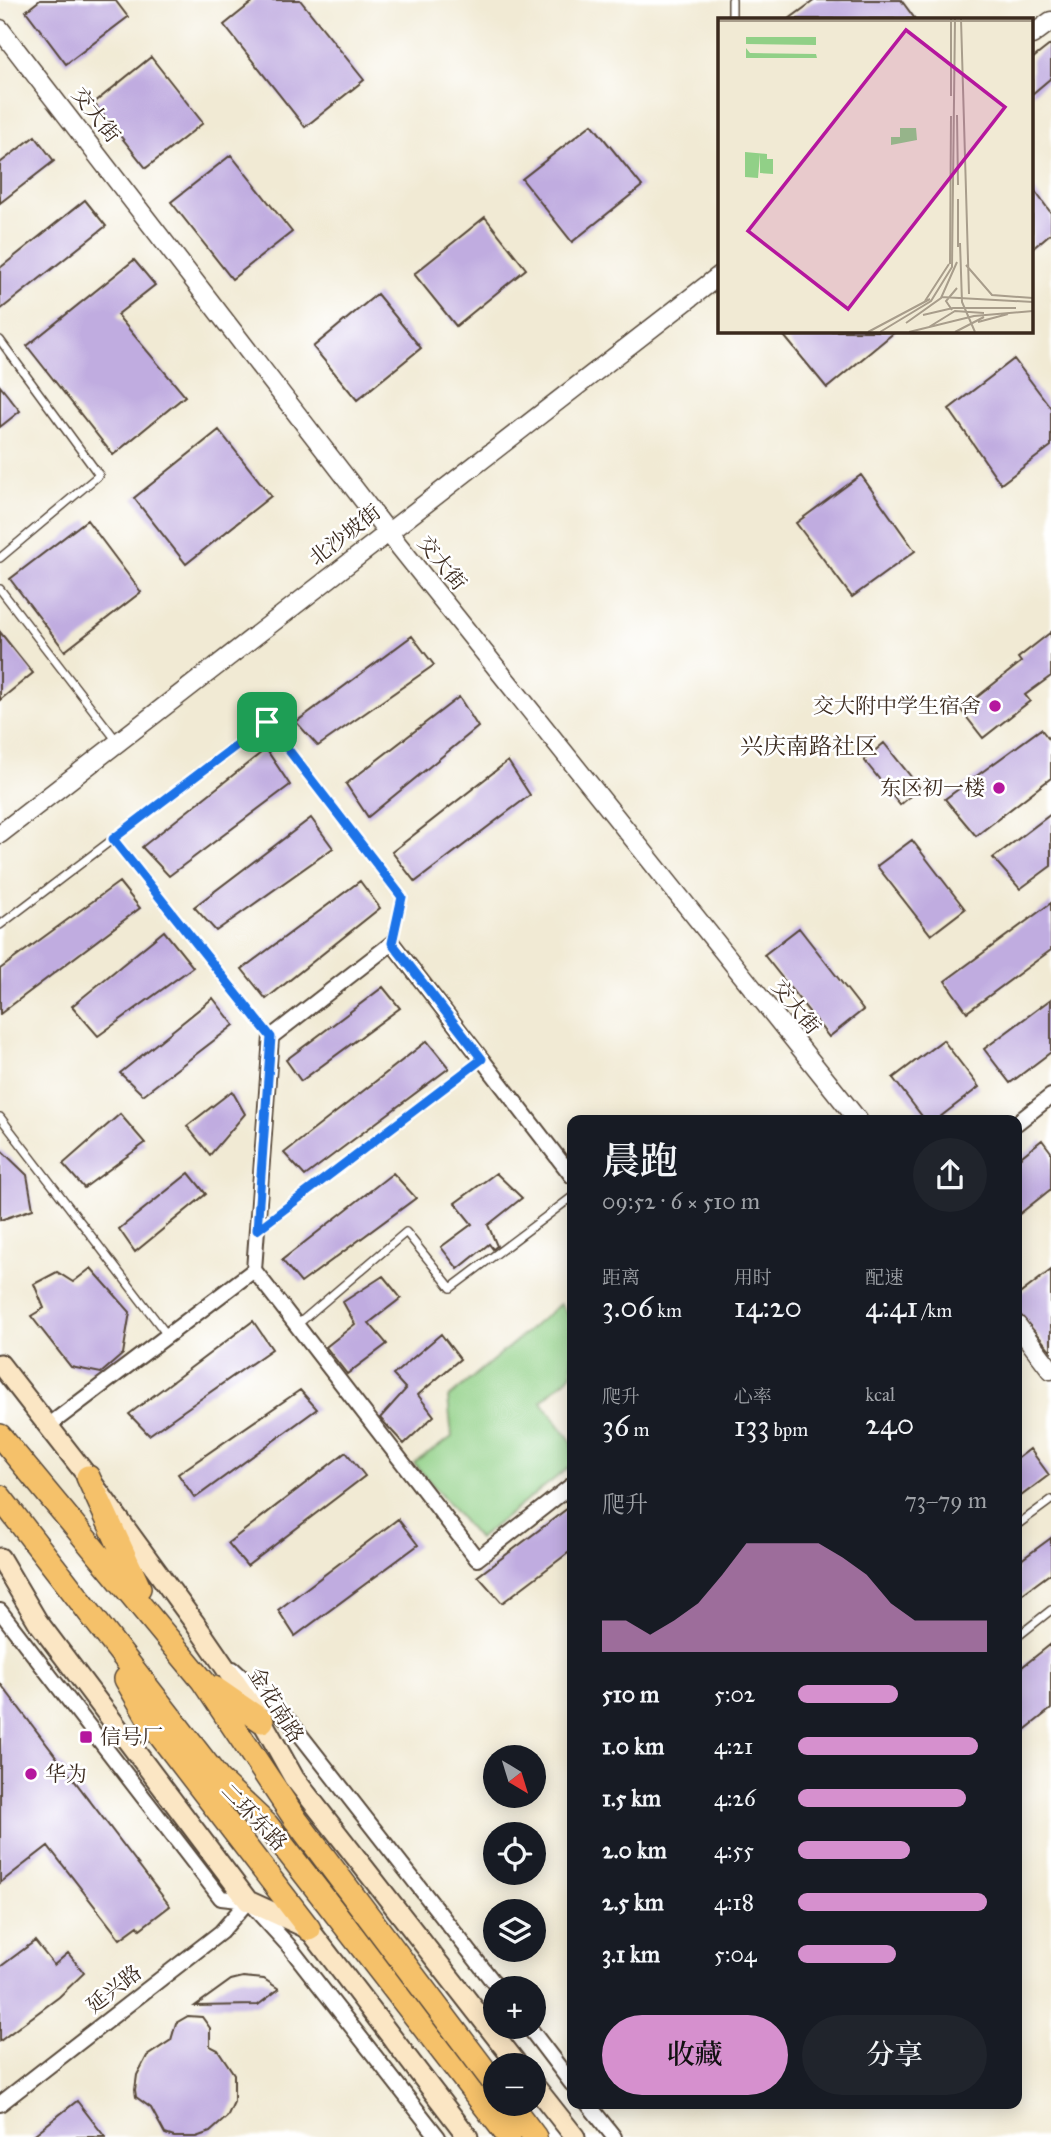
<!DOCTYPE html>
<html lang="zh">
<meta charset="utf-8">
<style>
body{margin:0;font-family:"IM FELL Great Primer","Noto Serif SC",serif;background:#20242c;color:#f1f3f6;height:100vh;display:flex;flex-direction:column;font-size:26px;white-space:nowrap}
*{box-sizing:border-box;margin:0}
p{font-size:23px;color:#9ea1a6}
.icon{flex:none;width:38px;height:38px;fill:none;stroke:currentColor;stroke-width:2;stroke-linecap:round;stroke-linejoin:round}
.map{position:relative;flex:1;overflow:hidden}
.sheet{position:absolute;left:567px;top:1115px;width:455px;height:994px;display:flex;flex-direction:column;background:#171b24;border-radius:14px;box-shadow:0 4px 18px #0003}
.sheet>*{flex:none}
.needle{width:46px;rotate:142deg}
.buttons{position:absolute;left:483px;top:1745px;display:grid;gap:14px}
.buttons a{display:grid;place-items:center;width:63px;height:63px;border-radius:50%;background:#171b24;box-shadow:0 4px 18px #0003;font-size:35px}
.pin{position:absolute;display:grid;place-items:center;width:60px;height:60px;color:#fff;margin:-30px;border-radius:14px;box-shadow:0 4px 10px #0006}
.round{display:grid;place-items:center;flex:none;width:74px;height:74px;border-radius:37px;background:#20242c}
.overview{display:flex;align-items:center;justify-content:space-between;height:119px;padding:0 35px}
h1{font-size:38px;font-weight:600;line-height:52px}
.figures{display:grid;grid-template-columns:repeat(3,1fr);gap:10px;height:119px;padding:7px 35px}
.figures div{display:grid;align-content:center}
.figures b{font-size:30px;font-weight:600}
.figures small{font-size:19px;font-weight:400}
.figures p{font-size:19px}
.chart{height:196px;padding:14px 35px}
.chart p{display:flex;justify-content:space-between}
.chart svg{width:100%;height:126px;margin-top:7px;fill:#d690ce;opacity:.7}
.primary-button{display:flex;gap:14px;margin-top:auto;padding:14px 35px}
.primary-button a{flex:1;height:80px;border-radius:42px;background:#d690ce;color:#111;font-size:28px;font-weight:600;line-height:80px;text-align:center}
.primary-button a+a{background:#20242c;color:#f1f3f6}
ul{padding:0 35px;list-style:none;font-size:23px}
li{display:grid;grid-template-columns:112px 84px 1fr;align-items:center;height:52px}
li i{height:18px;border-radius:9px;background:#d690ce}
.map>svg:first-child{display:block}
</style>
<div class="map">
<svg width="1051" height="2137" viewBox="0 0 1051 2137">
<rect width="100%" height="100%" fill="#fff"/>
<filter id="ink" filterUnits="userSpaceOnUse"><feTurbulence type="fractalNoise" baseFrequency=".0143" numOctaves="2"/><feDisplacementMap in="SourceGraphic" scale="14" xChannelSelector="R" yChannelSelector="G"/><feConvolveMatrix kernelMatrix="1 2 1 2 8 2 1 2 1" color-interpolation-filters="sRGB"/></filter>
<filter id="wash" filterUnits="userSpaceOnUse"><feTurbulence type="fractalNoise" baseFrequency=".00686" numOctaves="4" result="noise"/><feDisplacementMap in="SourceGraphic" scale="28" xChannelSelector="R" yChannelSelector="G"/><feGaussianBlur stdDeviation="1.57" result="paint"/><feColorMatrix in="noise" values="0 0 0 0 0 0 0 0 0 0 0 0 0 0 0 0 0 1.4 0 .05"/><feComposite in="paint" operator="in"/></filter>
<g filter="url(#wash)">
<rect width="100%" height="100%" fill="#f1ead4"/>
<path fill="#91d087" stroke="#667d52" stroke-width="2" d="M560,1304l12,16v54l-31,27 31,41v23l-94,74 -64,-76 38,-26 -4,-39z"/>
<g id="blocks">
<path fill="#c0ace0" d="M40,0h75l13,17 -62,47 -40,-53z
M255,0h45l64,80 -59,47 -81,-102z
M815,0h86l14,19h-126z
M1051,44v34l-19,16v-35z
M151,57l52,66 -57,45 -52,-65z
M592,124l50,62 -70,56 -50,-63z
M35,136l19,25 -54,42v-40z
M231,155l61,77 -60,47 -61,-77z
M1032,187l19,26v20l-19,16z
M85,200l21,26 -106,84v-42z
M485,217l41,52 -70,57 -42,-52z
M134,260l21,25 -38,30 68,81 -72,59 -86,-109z
M377,294l44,54 -64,52 -44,-53z
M780,331h116l-69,57z
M1014,359l37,49v38l-50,38 -52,-75z
M0,386l20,25 -20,16z
M219,430l52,66 -85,68 -52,-66z
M861,475l54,76 -63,46 -56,-74z
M87,520l54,72 -76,59 -55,-72z
M0,632l33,41 -33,27z
M1051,632v44l-26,19 5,6 -47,37 -22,-28 60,-48 -3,-4z
M412,636l22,29 -116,81 -22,-24z
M459,697l19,30 -110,90 -22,-33z
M1041,729l10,13v36l-75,58 -31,-37z
M884,743l36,45 -20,17 -36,-45z
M266,749l24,36 -121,91 -27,-29z
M508,761l22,34 -115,87 -23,-30z
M1051,814v52l-31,23 -27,-31z
M311,818l22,30 -117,83 -22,-24z
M912,840l53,69 -34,26 -54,-69z
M360,881l20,27 -114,91 -24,-30z
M119,882l21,26 -140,106v-45z
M1051,903v47l-84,62 -22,-31z
M799,928l64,82 -34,27 -65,-82z
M164,931l29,36 -95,69 -26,-30z
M383,987l17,21 -99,73 -15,-21z
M213,998l21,27 -91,70 -23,-22z
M1051,999v53l-41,31 -26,-34z
M943,1040l36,47 -43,33h-11l-32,-42z
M427,1041l22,27 -144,108 -21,-23z
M232,1091l13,23 -35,41 -23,-29z
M120,1114l25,29 -61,45 -21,-24z
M1042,1140l9,12v37l-34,27v-56z
M0,1149l27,26 6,34 -33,11z
M189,1173l17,21 -71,58 -16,-23z
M393,1173l23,25 -115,85 -19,-23z
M496,1173l26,25 -34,27 9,21 -4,3 -4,-5 -31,25 -17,-22 31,-23 -17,-21z
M91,1268l39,44 -7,42 -22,19 -30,-6 -40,-51 13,-8 -10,-24 23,-12 16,10z
M1051,1270v81l-34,-40v-15z
M383,1276l18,22 -32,25 18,21 -40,30 -21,-27 29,-23 -12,-22z
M253,1321l19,28 -123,86 -20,-21z
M441,1334l19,25 -42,36 16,21 -30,28 -24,-26 26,-29 -13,-14z
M300,1390l17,19 -122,89 -17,-24z
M1030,1449l19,26 -32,24v-40z
M346,1452l19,24 -118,90 -19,-23z
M572,1505v45l-70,53 -24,-27z
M398,1519l20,26 -123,91 -17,-26z
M1051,1538v35l-34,25v-35z
M1051,1644v65l-34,27v-65z
M0,1683l170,223 -30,23 -2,-3 -18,13 -72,-93 -48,37z
M35,1941l19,24 14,-12 16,20 -25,24 -59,44v-74z
M243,1977l21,2 15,10 -21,16 -63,1 36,-26z
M188,2016l14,1 8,11v18l8,4 16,24v28l-7,15 -17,15 -14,5h-22l-9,-3 -14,-26 -15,-11 -1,-7 2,-15 10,-19 24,-16 5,-17z
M77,2101l28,36h-74z"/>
</g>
</g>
<g filter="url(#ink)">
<use href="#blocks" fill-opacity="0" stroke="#564739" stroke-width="2"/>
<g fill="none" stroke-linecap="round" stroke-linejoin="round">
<g stroke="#564739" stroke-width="10">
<path id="service" d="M732,19v-19
M0,340l99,135 -99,83
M0,589l117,152
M113,839l158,198
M0,925l267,-203 135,175 -10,46
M0,1117l168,219
M257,1230l225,-171
M297,1325l109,-93 45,56 121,-91
M1017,1525l34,-25
M1017,1637l34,-27"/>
</g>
<g stroke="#564739" stroke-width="18">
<path id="minor" d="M1017,1123l34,-27
M254,1270l17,-233 121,-94 180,233
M48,1426l206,-156 223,289 95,-74
M0,1611l221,287 27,3 40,44 150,192
M233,1669l58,54 207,265
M528,2026l44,58
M0,2104l221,-172 27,-31
M588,2104l26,33"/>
</g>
<g stroke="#564739" stroke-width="21">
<path id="tertiary" d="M0,29l387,502 471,589
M1032,35l19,-14
M0,834l720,-559
M1017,1325l34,45"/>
</g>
<g stroke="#564739" stroke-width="23">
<path id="secondary" d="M0,1364l88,113 106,145 68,99 32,57 224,287
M0,1558l38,64 210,279 61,28 159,208
M534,2085l41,52"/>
</g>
<g stroke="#564739" stroke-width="26">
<path id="trunk" d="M0,1436l203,245 93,139
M88,1477l51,111
M0,1497l219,283 48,45 242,312
M126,1679l27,47 156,203
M214,1688l48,33
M510,2104l25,33"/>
</g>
<use href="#service" stroke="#fff" stroke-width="7"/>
<use href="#minor" stroke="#fff" stroke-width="14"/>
<use href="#tertiary" stroke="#fff" stroke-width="18"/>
<use href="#secondary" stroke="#fbe6c4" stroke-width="19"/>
<use href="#trunk" stroke="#f5c16b" stroke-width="23"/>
<g stroke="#564739" stroke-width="26" stroke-linecap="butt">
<path id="trunk-bridge" d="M296,1820l199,264"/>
</g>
<use href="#trunk-bridge" stroke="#f5c16b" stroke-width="23"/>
</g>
</g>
<g fill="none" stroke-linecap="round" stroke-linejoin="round" filter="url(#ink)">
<g stroke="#fff" stroke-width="14">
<path id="route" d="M267,722l135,175 -10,46 90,116 -225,171 14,-193 -158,-198z"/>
</g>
<use href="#route" stroke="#1a73e8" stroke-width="9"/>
</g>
<g fill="#b5179e" stroke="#fff" stroke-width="2.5">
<circle cx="995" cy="706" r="7"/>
<circle cx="999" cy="788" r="7"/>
<rect x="79" y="1730" width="14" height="14" rx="3.5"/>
<circle cx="31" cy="1774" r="7"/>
</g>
<g text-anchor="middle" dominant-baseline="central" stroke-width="5" stroke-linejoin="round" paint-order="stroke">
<g font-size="21" fill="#3b2a1e" stroke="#fff">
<text transform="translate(96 115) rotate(52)">交大街</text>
<text transform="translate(345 535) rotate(-38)">北沙坡街</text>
<text transform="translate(442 563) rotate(51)">交大街</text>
<text transform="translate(796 1007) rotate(51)">交大街</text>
<text transform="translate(276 1705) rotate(58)">金花南路</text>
<text transform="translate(254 1817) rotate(46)">二环东路</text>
<text transform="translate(114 1989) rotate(-38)">延兴路</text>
</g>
<g font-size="21" fill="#3b2a1e" stroke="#fff" text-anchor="end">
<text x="981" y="706">交大附中学生宿舍</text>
<text x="985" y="788">东区初一楼</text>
<text x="100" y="1737" text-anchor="start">信号厂</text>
<text x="45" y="1774" text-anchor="start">华为</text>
</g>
<g font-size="23" fill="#3b2a1e" stroke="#fff">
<text x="809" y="746">兴庆南路社区</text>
</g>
</g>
<g transform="translate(718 18)">
<rect width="315" height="315" fill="#f1ead4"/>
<path d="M28,19h70v8l-70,-1zM28,30l4,5 66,1 1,4h-71zM182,110h16l1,12 -26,5v-8h9zM27,134l22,2v5h6v15l-13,-1v-19l-2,24 -13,-1z" fill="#91d087"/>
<path fill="none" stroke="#a89d8b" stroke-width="2" d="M233,1v77M243,1l8,275M0,3h315M239,97l1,70M240,181v48M242,225l2,59 13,30M232,246l1,-148M248,247l26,30 41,3M223,279l92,5M207,283l24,-37M234,292l-6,-9 11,-13M205,297l30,-7h63M260,304l30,-8M188,305l35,-25 16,-36M211,309l26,-16 29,2M150,314l62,-33M162,314l51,-31 21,-34 3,-248M191,314l65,-16 59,-5M237,314l29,-15"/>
<path fill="#b5179e" fill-opacity="0.15" stroke="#b5179e" stroke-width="3.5" d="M188,12l99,77 -157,202 -100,-78z"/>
<rect width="315" height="315" fill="none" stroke="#3b2a1e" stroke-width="3.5"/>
</g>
</svg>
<div class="buttons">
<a><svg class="needle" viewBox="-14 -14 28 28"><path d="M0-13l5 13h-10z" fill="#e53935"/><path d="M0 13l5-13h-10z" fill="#9ea1a6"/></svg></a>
<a><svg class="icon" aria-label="locate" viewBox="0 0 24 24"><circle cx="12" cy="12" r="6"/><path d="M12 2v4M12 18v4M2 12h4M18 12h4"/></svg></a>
<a><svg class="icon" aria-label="layers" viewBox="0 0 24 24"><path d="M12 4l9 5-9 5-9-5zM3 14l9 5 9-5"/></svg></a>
<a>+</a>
<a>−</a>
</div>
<div class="pin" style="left:267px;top:722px;background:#1e9e55"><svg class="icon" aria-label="arrive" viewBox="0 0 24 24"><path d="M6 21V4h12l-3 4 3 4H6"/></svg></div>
<section class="sheet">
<div class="overview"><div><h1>晨跑</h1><p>09:52 · 6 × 510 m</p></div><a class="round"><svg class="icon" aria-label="share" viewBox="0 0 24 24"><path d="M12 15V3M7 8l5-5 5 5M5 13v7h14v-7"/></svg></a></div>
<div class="figures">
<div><p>距离</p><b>3.06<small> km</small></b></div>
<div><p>用时</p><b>14:20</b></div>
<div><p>配速</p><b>4:41<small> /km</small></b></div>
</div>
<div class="figures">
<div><p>爬升</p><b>36<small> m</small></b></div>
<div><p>心率</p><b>133<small> bpm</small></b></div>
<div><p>kcal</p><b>240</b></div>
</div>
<div class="chart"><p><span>爬升</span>73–79 m</p>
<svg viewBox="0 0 160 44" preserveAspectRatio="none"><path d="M0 44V33L10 33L20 38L30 33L40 27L50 17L60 6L70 6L80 6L90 6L100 11L110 17L120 27L130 33L140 33L150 33L160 33V44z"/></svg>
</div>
<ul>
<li><b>510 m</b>5:02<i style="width:53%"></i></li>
<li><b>1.0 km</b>4:21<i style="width:95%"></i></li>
<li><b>1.5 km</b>4:26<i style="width:89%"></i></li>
<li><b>2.0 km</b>4:55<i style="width:59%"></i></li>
<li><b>2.5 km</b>4:18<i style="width:100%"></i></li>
<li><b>3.1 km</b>5:04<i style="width:52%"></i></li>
</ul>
<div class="primary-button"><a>收藏</a><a>分享</a></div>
</section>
</div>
